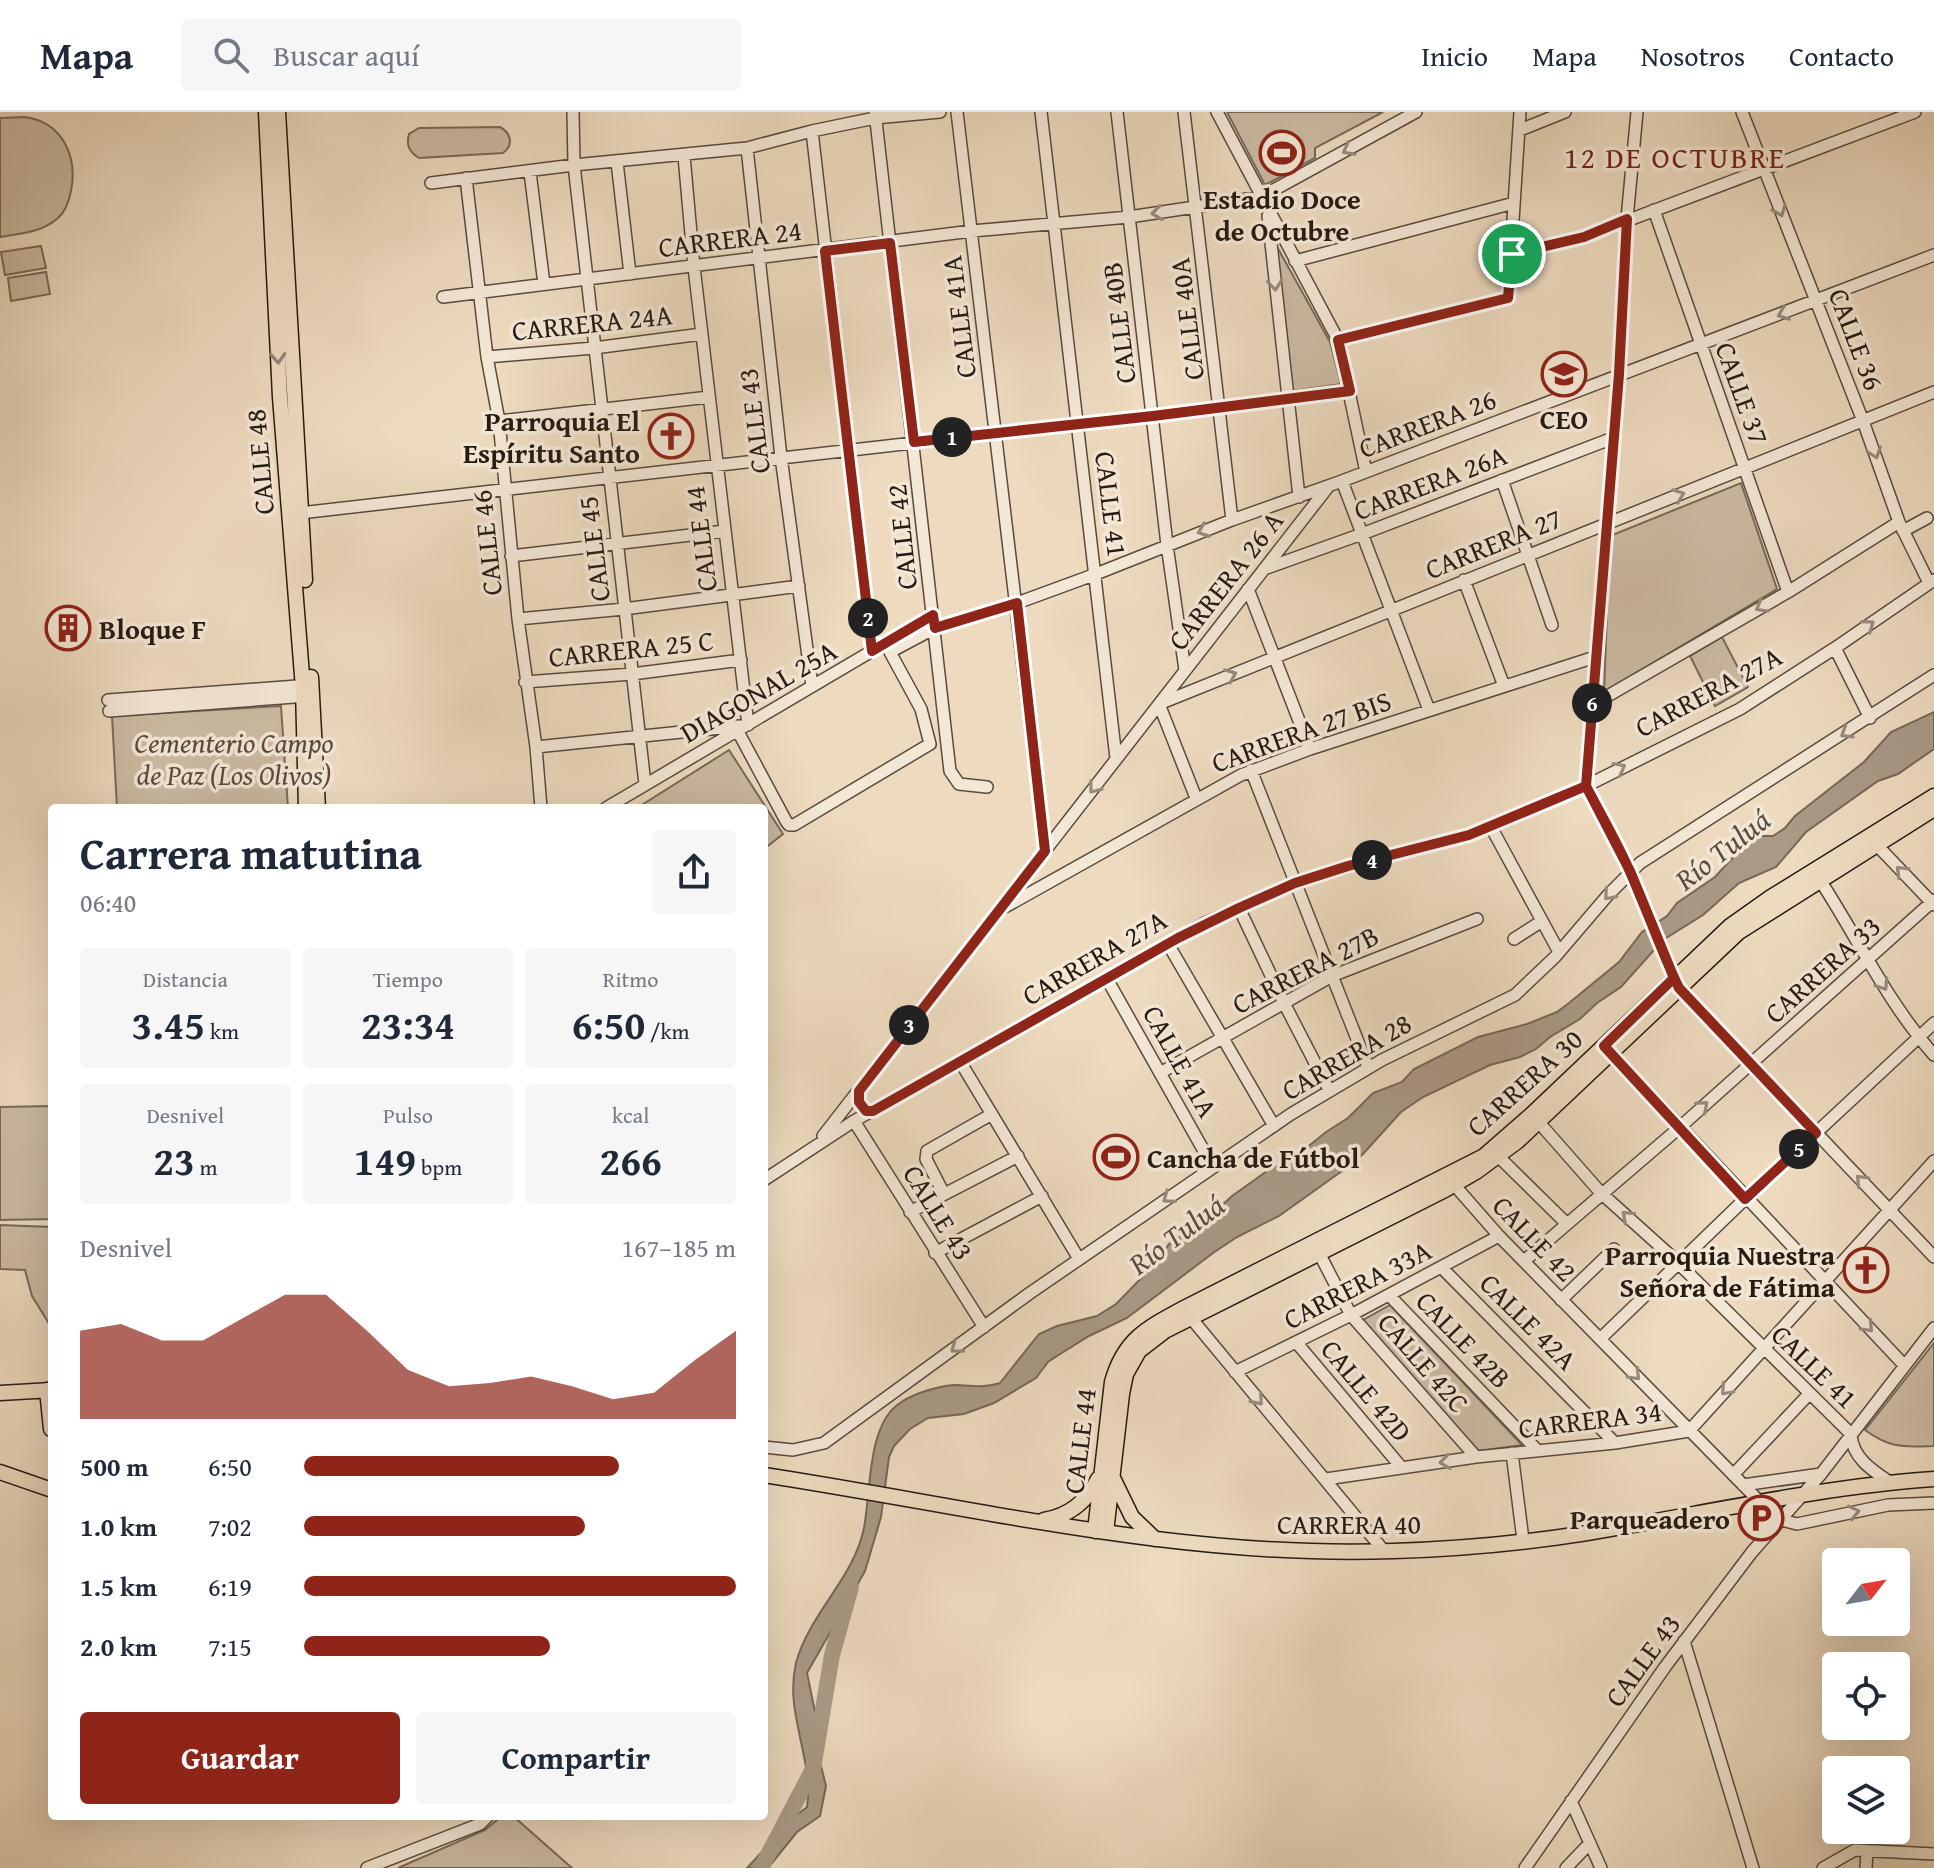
<!DOCTYPE html>
<html lang="es">
<meta charset="utf-8">
<style>
body{margin:0;font-family:"Gentium Book Plus",serif;background:#f6f6f7;color:#1f2937;height:100vh;display:flex;flex-direction:column;font-size:30px;white-space:nowrap}
*{box-sizing:border-box;margin:0}
p{font-size:26px;color:#747a83}
.icon{flex:none;width:44px;height:44px;fill:none;stroke:currentColor;stroke-width:2;stroke-linecap:round;stroke-linejoin:round}
.map{position:relative;flex:1;overflow:hidden}
.side{position:absolute;left:48px;top:692px;width:720px;height:1016px;display:flex;flex-direction:column;background:#fff;border-radius:8px;box-shadow:0 8px 32px #0002}
.side>*{flex:none}
.needle{width:52px;rotate:59deg}
.fabs{position:absolute;left:1822px;top:1436px;display:grid;gap:16px}
.fabs a{display:grid;place-items:center;width:88px;height:88px;border-radius:8px;background:#fff;box-shadow:0 8px 32px #0002;font-size:40px}
.pin{position:absolute;display:grid;place-items:center;width:68px;height:68px;color:#fff;margin:-34px;border:4px solid #fff;border-radius:50%;box-shadow:0 2px 8px #0007}
.km{position:absolute;width:40px;height:40px;margin:-20px;border-radius:50%;background:#222;color:#fff;font-size:22px;line-height:40px;text-align:center}
.round{display:grid;place-items:center;flex:none;width:84px;height:84px;border-radius:8px;background:#f6f6f7}
.overview{display:flex;align-items:center;justify-content:space-between;height:136px;padding:0 32px}
h1{font-size:44px;font-weight:700;line-height:60px}
.metrics{display:grid;grid-template-columns:repeat(3,1fr);gap:12px;height:136px;padding:8px 32px}
.metrics div{display:grid;align-content:center;border-radius:8px;background:#f6f6f7;text-align:center}
.metrics b{font-size:40px;font-weight:700}
.metrics small{font-size:22px;font-weight:400}
.metrics p{font-size:22px}
.chart{height:224px;padding:16px 32px}
.chart p{display:flex;justify-content:space-between}
.chart svg{width:100%;height:144px;margin-top:8px;fill:#8f2418;opacity:.7}
.cta{display:flex;gap:16px;margin-top:auto;padding:16px 32px}
.cta a{flex:1;height:92px;border-radius:8px;background:#8f2418;color:#fff;font-size:32px;font-weight:700;line-height:92px;text-align:center}
.cta a+a{background:#f6f6f7;color:#1f2937}
ul{padding:0 32px;list-style:none;font-size:26px}
li{display:grid;grid-template-columns:128px 96px 1fr;align-items:center;height:60px}
li i{height:20px;border-radius:10px;background:#8f2418}
header{display:flex;align-items:center;gap:48px;box-sizing:border-box;height:112px;padding:0 40px;background:#fff;border-bottom:2px solid #e0e1e3}
header strong{font-size:38px}
nav{display:flex;gap:44px;margin-inline-start:auto;font-size:28px}
.search{width:560px;height:72px;background:#f6f6f7;display:flex;align-items:center;gap:20px;box-sizing:border-box;padding:0 28px;border-radius:8px;color:#747a83;font-size:30px}
.map>svg:first-child{display:block}
</style>
<header>
<strong>Mapa</strong>
<div class="search"><svg class="icon" aria-label="search" viewBox="0 0 24 24"><circle cx="10" cy="10" r="6"/><path d="M15 15l6 6"/></svg>Buscar aquí</div>
<nav><a>Inicio</a><a>Mapa</a><a>Nosotros</a><a>Contacto</a></nav>
</header>
<div class="map">
<svg width="1934" height="1756" viewBox="0 0 1934 1756">
<rect width="100%" height="100%" fill="#eddabf"/>
<filter id="stains"><feTurbulence type="fractalNoise" baseFrequency=".0025" numOctaves="4"/><feColorMatrix values="0 0 0 0 .2 0 0 0 0 .09 0 0 0 0 .02 0 0 0 .5 -.17"/></filter>
<radialGradient id="worn" r=".72"><stop offset=".6" stop-color="#630" stop-opacity="0"/><stop offset="1" stop-color="#630" stop-opacity=".3"/></radialGradient>
<path fill="#cbbaa2" stroke="#786a5a" stroke-width="2" d="M1227,0h156l-68,36v10l-50,27z
M25,5c37,5 53,39 46,74 -2,10 -5,20 -13,27 -17,15 -37,15 -58,19v-119z
M500,15c11,6 14,18 3,26l-84,5c-10,-6 -13,-13 -10,-24l10,-6z
M1276,133l54,97 11,42 -49,7z
M41,134l5,22 -41,7 -4,-23z
M46,160l4,22 -39,7 -3,-23z
M1741,371l36,106 -173,103 6,-156z
M1722,525l26,50 -33,19 -25,-50z
M281,594l7,102h-171l-5,-92z
M729,638l54,84 -19,15v-41h-127z
M52,994v113l-52,1v-113z
M0,1113l52,2v115l-2,-17 -18,-29 -7,-26 -25,-1z
M1390,1193l132,140 -44,6 -115,-131z
M1934,1231v103c-30,1 -43,3 -69,-16z
M502,1704h11l59,52h-174l87,-38z"/>
<path fill="#a99985" stroke="#756757" stroke-width="2" d="M1934,600v37l-36,25 -20,7 -72,51 -30,35 -37,16 -36,32 -40,25 -42,47 -24,16 -17,16 -30,18 -14,12 -16,8 -30,8 -67,32 -22,15 -38,42 -21,17 -63,45 -42,21 -24,16 -86,65 -38,18 -32,20 -9,6 -12,16 -42,25 -30,11 -36,4 -18,11 -16,17 -5,11 -8,60 -16,54 -58,102 13,63v26l6,24 -6,30 -23,16 -29,36h-21c21,-21 35,-44 60,-61 7,-49 -23,-94 -11,-144 13,-49 58,-85 68,-135 7,-36 3,-104 36,-125 14,-10 41,-18 58,-18 15,1 27,3 42,-2l39,-49 18,-8 40,-10 19,-12 40,-41 13,-19 37,-24 26,-24 35,-25 27,-13 32,-26 22,-14 25,-25 29,-11 12,-13 64,-32 49,-13 30,-12 12,-9 50,-41 23,-30 25,-16 10,-13 38,-26 32,-35 14,-6h12l12,-8 10,-12 69,-54 27,-30z"/>
<g fill="none" stroke-linecap="round" stroke-linejoin="round">
<path stroke="#a99985" stroke-width="16" d="M761,1756l52,-99 19,-114 19,-68"/>
<g stroke="#584b3e" stroke-width="14">
<path id="minor" d="M573,0l1,53 71,619
M875,0l75,659 9,13 28,3
M957,0l88,739
M1041,0l75,646
M1117,0l50,433 18,125
M1184,0l48,408
M1217,0l121,228 28,132
M1637,0l-10,107 -8,155 -33,412 44,85 49,117 255,269
M1742,0l121,309 36,101 30,61
M1520,18l45,-18
M812,19l60,520
M747,36l34,309 31,229
M684,44l10,111 54,458
M617,50l13,112
M530,60l14,112
M466,66l21,179 12,64 19,198 18,128 5,61
M431,71l143,-18 173,-17 65,-17 63,-13 65,-6
M1654,98l134,382
M1268,104l31,281
M1512,142l72,-17 331,-125
M1295,149l219,-58
M443,185l529,-66 157,-14 132,-20 155,-85
M1338,228l170,-42 12,-186
M487,245l107,-9 108,-14
M499,309l210,-24
M1502,368l50,145
M1342,369l87,229
M300,401l920,-105 130,-17
M1903,419l24,-13
M511,444l214,-25
M1264,457l98,-35 251,-96
M1464,468l40,106
M1248,477l62,160
M518,507l106,-10 175,-23
M1835,536l35,70
M525,570l107,-8 109,-14
M108,588l202,-15
M1159,592l775,-312
M1159,592l37,94
M1592,593l196,-113 111,-70
M109,599l199,-15
M735,614l51,95 3,4h5l136,-81 -9,-35 -31,-57 45,-24 82,-25 79,-29 136,-54 110,-39 592,-226
M536,635l204,-21
M1251,658l117,297
M606,696l327,-193
M1491,715l68,125
M1871,727l63,66
M1816,762c40,60 70,127 118,181
M1005,795l236,-132 69,-26 285,-92
M1239,796l45,95 45,87
M1514,827l28,-18
M1168,832l106,182
M1107,867l106,188
M1607,937l297,316
M961,951l118,196
M1160,961l172,-97 145,-57
M1535,1006l66,75 70,63 180,178c1,24 22,37 40,49
M854,1009l130,206
M823,1024l505,-649
M1499,1045l67,66
M764,1068l90,-59 349,-197 92,-41 89,-27 85,-21 117,-49 154,-77 95,-61 99,-68
M1450,1068l49,56 260,265
M944,1082l-18,-35 1,-8 65,-37
M910,1100l108,-56
M935,1141l107,-57
M1319,1141l32,62 125,142
M1524,1149l155,-133 255,-228
M1441,1155l174,176
M1389,1183l148,155
M1561,1188l53,-51
M1191,1206l193,233
M1600,1227l145,-140 189,-176
M1296,1230l106,126
M1235,1260l116,-57 148,-79
M764,1335l29,3 31,-7 206,-150 261,-179 91,-54 133,-65 40,-38 53,-62 32,-32 294,-188
M1512,1341l11,87
M1733,1363l76,-81
M1326,1367l150,-22 139,-14 74,-12 245,-270
M1743,1373l78,-11
M1778,1407l19,5 91,-19 46,-2
M1684,1529l69,227
M1571,1689l30,67
M367,1756l113,-44 8,-8
M1525,1756l140,-201 87,-115 69,-78 113,-146
M1566,1756l24,-25
M1823,1756l32,-18 79,4
M1866,1756l1,-17"/>
</g>
<g stroke="#261b13" stroke-width="17">
<path id="major" d="M266,0l14,285 23,291 3,120
M278,0l27,468
M311,565l7,131
M47,1278l4,39
M0,1281l52,-3
M0,1360l52,18
M764,1363c209,32 417,84 630,76 64,-2 130,-8 193,-18 116,-19 230,-46 347,-54
M1113,1366l19,39 23,22
M1044,1408c25,-4 43,-19 54,-41
M1095,1419l17,-149c12,-43 35,-54 72,-74l300,-152 48,-42 198,-188 41,-29 163,-101
M1106,1420l16,-138 4,-20 13,-23 26,-20 280,-141 31,-18 42,-31 221,-209 195,-123"/>
</g>
<use href="#minor" stroke="#f3e7d5" stroke-width="11"/>
<use href="#major" stroke="#eddabf" stroke-width="14"/>
</g>
<defs><path id="oneway-chevron" d="M-2-3.5L2.5 0L-2 3.5" fill="none" stroke-width="1.6" stroke-linecap="round" stroke-linejoin="round" transform="scale(2)"/></defs>
<g stroke="#978b7e">
<use href="#oneway-chevron" transform="translate(1348 38) rotate(151)"/>
<use href="#oneway-chevron" transform="translate(1780 99) rotate(68)"/>
<use href="#oneway-chevron" transform="translate(1157 101) rotate(172)"/>
<use href="#oneway-chevron" transform="translate(1275 173) rotate(84)"/>
<use href="#oneway-chevron" transform="translate(1783 202) rotate(159)"/>
<use href="#oneway-chevron" transform="translate(1875 341) rotate(71)"/>
<use href="#oneway-chevron" transform="translate(1679 383) rotate(-21)"/>
<use href="#oneway-chevron" transform="translate(1203 419) rotate(159)"/>
<use href="#oneway-chevron" transform="translate(1761 495) rotate(150)"/>
<use href="#oneway-chevron" transform="translate(1869 513) rotate(-35)"/>
<use href="#oneway-chevron" transform="translate(1231 563) rotate(-22)"/>
<use href="#oneway-chevron" transform="translate(1846 621) rotate(148)"/>
<use href="#oneway-chevron" transform="translate(1620 656) rotate(-28)"/>
<use href="#oneway-chevron" transform="translate(1094 676) rotate(128)"/>
<use href="#oneway-chevron" transform="translate(1901 759) rotate(-135)"/>
<use href="#oneway-chevron" transform="translate(1609 783) rotate(131)"/>
<use href="#oneway-chevron" transform="translate(1883 873) rotate(57)"/>
<use href="#oneway-chevron" transform="translate(1703 994) rotate(-41)"/>
<use href="#oneway-chevron" transform="translate(1861 1068) rotate(-134)"/>
<use href="#oneway-chevron" transform="translate(1168 1086) rotate(144)"/>
<use href="#oneway-chevron" transform="translate(1627 1104) rotate(-138)"/>
<use href="#oneway-chevron" transform="translate(1868 1215) rotate(47)"/>
<use href="#oneway-chevron" transform="translate(956 1236) rotate(143)"/>
<use href="#oneway-chevron" transform="translate(1635 1263) rotate(46)"/>
<use href="#oneway-chevron" transform="translate(1726 1278) rotate(132)"/>
<use href="#oneway-chevron" transform="translate(1258 1288) rotate(50)"/>
<use href="#oneway-chevron" transform="translate(1445 1350) rotate(172)"/>
<use href="#oneway-chevron" transform="translate(1854 1400) rotate(-13)"/>
</g>
<use stroke="#938472" href="#oneway-chevron" transform="translate(278 246) rotate(87)"/>
<g fill="none" stroke-linecap="round" stroke-linejoin="round">
<g stroke="#fff" stroke-width="16">
<path id="route" d="M1512,142l-4,44 -170,42 12,51 -197,25 -239,26 -24,-199 -65,8 47,400 61,-36 2,13 82,-25 28,248 -186,240v11l7,9h7l305,-173 61,-30 56,-25 53,-17 121,-31 117,-49c15,29 32,58 45,88 17,38 30,77 48,114l137,145 -71,66 -141,-153 70,-68 -44,-107 -44,-85 33,-412 8,-155 -43,18 -72,17"/>
</g>
<use href="#route" stroke="#8f2418" stroke-width="10"/>
</g>
<defs>
<g id="stadium-ring" transform="scale(2.3)"><circle r="9.5" fill="#f3e7d5" stroke="#8f2418" stroke-width="1.5"/><path d="M0-5a6.5 5 0 1 0 0 10a6.5 5 0 1 0 0-10ZM-3.5-1.8h7v3.6h-7Z" fill="#8f2418"/></g>
<g id="school-ring" transform="scale(2.3)"><circle r="9.5" fill="#f3e7d5" stroke="#8f2418" stroke-width="1.5"/><path d="M0-5L7-2L0 1L-7-2ZM-4 1L0 2.5L4 1V4Q0 6-4 4Z" fill="#8f2418"/></g>
<g id="church-ring" transform="scale(2.3)"><circle r="9.5" fill="#f3e7d5" stroke="#8f2418" stroke-width="1.5"/><path d="M-1.2-6h2.4v3.5h3.3v2.4h-3.3V6h-2.4V-.1h-3.3v-2.4h3.3Z" fill="#8f2418"/></g>
<g id="building-ring" transform="scale(2.3)"><circle r="9.5" fill="#f3e7d5" stroke="#8f2418" stroke-width="1.5"/><path d="M-4-6H4V6H1V3H-1V6H-4ZM-2.5-4.3h1.7v1.8h-1.7ZM.8-4.3h1.7v1.8H.8ZM-2.5-1h1.7V.8h-1.7ZM.8-1h1.7V.8H.8Z" fill="#8f2418"/></g>
<g id="parking-ring" transform="scale(2.3)"><circle r="9.5" fill="#f3e7d5" stroke="#8f2418" stroke-width="1.5"/><path d="M-3.5-5.5H1a3.5 3.5 0 0 1 0 7H-1V5.5H-3.5ZM-1-3.4V-.6H.8a1.4 1.4 0 0 0 0-2.8Z" fill="#8f2418"/></g>
</defs>
<g fill-rule="evenodd">
<use href="#stadium-ring" x="1282" y="41"/>
<use href="#school-ring" x="1564" y="262"/>
<use href="#church-ring" x="671" y="324"/>
<use href="#building-ring" x="68" y="516"/>
<use href="#stadium-ring" x="1116" y="1045"/>
<use href="#church-ring" x="1866" y="1158"/>
<use href="#parking-ring" x="1761" y="1406"/>
</g>
<g text-anchor="middle" dominant-baseline="central" stroke-width="7" stroke-linejoin="round" paint-order="stroke">
<g font-size="28" font-weight="bold" fill="#261b13" stroke="#f3e7d5" text-anchor="end">
<text x="1282" y="86" text-anchor="middle">Estadio Doce<tspan x="1282" dy="32">de Octubre</tspan></text>
<text x="1564" y="306" text-anchor="middle">CEO</text>
<text x="640" y="308">Parroquia El<tspan x="640" dy="32">Espíritu Santo</tspan></text>
<text x="99" y="516" text-anchor="start">Bloque F</text>
<text x="1147" y="1045" text-anchor="start">Cancha de Fútbol</text>
<text x="1835" y="1142">Parroquia Nuestra<tspan x="1835" dy="32">Señora de Fátima</tspan></text>
<text x="1730" y="1406">Parqueadero</text>
</g>
<g font-size="28" fill="#261b13" stroke="#f3e7d5">
<text transform="translate(730 126) rotate(-7)">CARRERA 24</text>
<text transform="translate(958 205) rotate(-97)">CALLE 41A</text>
<text transform="translate(1186 207) rotate(-97)">CALLE 40A</text>
<text transform="translate(592 210) rotate(-6)">CARRERA 24A</text>
<text transform="translate(1118 211) rotate(-97)">CALLE 40B</text>
<text transform="translate(1857 227) rotate(69)">CALLE 36</text>
<text transform="translate(1743 281) rotate(70)">CALLE 37</text>
<text transform="translate(753 309) rotate(-97)">CALLE 43</text>
<text transform="translate(1427 311) rotate(-21)">CARRERA 26</text>
<text transform="translate(259 350) rotate(-95)">CALLE 48</text>
<text transform="translate(1430 370) rotate(-21)">CARRERA 26A</text>
<text transform="translate(1112 392) rotate(83)">CALLE 41</text>
<text transform="translate(901 425) rotate(-96)">CALLE 42</text>
<text transform="translate(700 427) rotate(-97)">CALLE 44</text>
<text transform="translate(486 431) rotate(-96)">CALLE 46</text>
<text transform="translate(1493 431) rotate(-22)">CARRERA 27</text>
<text transform="translate(593 437) rotate(-97)">CALLE 45</text>
<text transform="translate(1225 468) rotate(-52)">CARRERA 26 A</text>
<text transform="translate(631 536) rotate(-6)">CARRERA 25 C</text>
<text transform="translate(758 579) rotate(-30)">DIAGONAL 25A</text>
<text transform="translate(1708 579) rotate(-28)">CARRERA 27A</text>
<text transform="translate(1301 619) rotate(-20)">CARRERA 27 BIS</text>
<text transform="translate(1094 845) rotate(-30)">CARRERA 27A</text>
<text transform="translate(1305 857) rotate(-27)">CARRERA 27B</text>
<text transform="translate(1822 857) rotate(-42)">CARRERA 33</text>
<text transform="translate(1346 944) rotate(-30)">CARRERA 28</text>
<text transform="translate(1181 949) rotate(61)">CALLE 41A</text>
<text transform="translate(1524 970) rotate(-42)">CARRERA 30</text>
<text transform="translate(939 1100) rotate(58)">CALLE 43</text>
<text transform="translate(1535 1126) rotate(46)">CALLE 42</text>
<text transform="translate(1357 1172) rotate(-27)">CARRERA 33A</text>
<text transform="translate(1529 1209) rotate(45)">CALLE 42A</text>
<text transform="translate(1464 1227) rotate(46)">CALLE 42B</text>
<text transform="translate(1424 1250) rotate(49)">CALLE 42C</text>
<text transform="translate(1815 1254) rotate(44)">CALLE 41</text>
<text transform="translate(1367 1278) rotate(50)">CALLE 42D</text>
<text transform="translate(1590 1307) rotate(-7)">CARRERA 34</text>
<text transform="translate(1079 1329) rotate(-83)">CALLE 44</text>
<text x="1349" y="1411">CARRERA 40</text>
<text transform="translate(1642 1548) rotate(-54)">CALLE 43</text>
</g>
<g font-size="28" font-style="italic" fill="#584b3e" stroke="#f3e7d5">
<text x="234" y="630">Cementerio Campo<tspan x="234" dy="32">de Paz (Los Olivos)</tspan></text>
</g>
<g font-size="30" letter-spacing="2" fill="#7a1f14" stroke="#f3e7d5">
<text x="1675" y="45">12 DE OCTUBRE</text>
</g>
<g font-size="30" font-style="italic" fill="#5a4d41" stroke="#f3e7d5">
<text transform="translate(1722 737) rotate(-38)">Río Tuluá</text>
<text transform="translate(1176 1122) rotate(-37)">Río Tuluá</text>
</g>
</g>
<rect width="100%" height="100%" filter="url(#stains)"/>
<rect width="100%" height="100%" fill="url(#worn)"/>
</svg>
<div class="fabs">
<a><svg class="needle" viewBox="-14 -14 28 28"><path d="M0-13l5 13h-10z" fill="#e53935"/><path d="M0 13l5-13h-10z" fill="#747a83"/></svg></a>
<a><svg class="icon" aria-label="locate" viewBox="0 0 24 24"><circle cx="12" cy="12" r="6"/><path d="M12 2v4M12 18v4M2 12h4M18 12h4"/></svg></a>
<a><svg class="icon" aria-label="layers" viewBox="0 0 24 24"><path d="M12 4l9 5-9 5-9-5zM3 14l9 5 9-5"/></svg></a>
</div>
<div class="pin" style="left:1512px;top:142px;background:#1e9e55"><svg class="icon" aria-label="arrive" viewBox="0 0 24 24"><path d="M6 21V4h12l-3 4 3 4H6"/></svg></div>
<b class="km" style="left:952px;top:325px">1</b>
<b class="km" style="left:868px;top:506px">2</b>
<b class="km" style="left:909px;top:913px">3</b>
<b class="km" style="left:1372px;top:748px">4</b>
<b class="km" style="left:1799px;top:1037px">5</b>
<b class="km" style="left:1592px;top:591px">6</b>
<section class="side">
<div class="overview"><div><h1>Carrera matutina</h1><p>06:40</p></div><a class="round"><svg class="icon" aria-label="share" viewBox="0 0 24 24"><path d="M12 15V3M7 8l5-5 5 5M5 13v7h14v-7"/></svg></a></div>
<div class="metrics">
<div><p>Distancia</p><b>3.45<small> km</small></b></div>
<div><p>Tiempo</p><b>23:34</b></div>
<div><p>Ritmo</p><b>6:50<small> /km</small></b></div>
</div>
<div class="metrics">
<div><p>Desnivel</p><b>23<small> m</small></b></div>
<div><p>Pulso</p><b>149<small> bpm</small></b></div>
<div><p>kcal</p><b>266</b></div>
</div>
<div class="chart"><p><span>Desnivel</span>167–185 m</p>
<svg viewBox="0 0 160 44" preserveAspectRatio="none"><path d="M0 44V17L10 15L20 20L30 20L40 13L50 6L60 6L70 17L80 29L90 34L100 33L110 31L120 34L130 38L140 36L150 26L160 17V44z"/></svg>
</div>
<ul>
<li><b>500 m</b>6:50<i style="width:73%"></i></li>
<li><b>1.0 km</b>7:02<i style="width:65%"></i></li>
<li><b>1.5 km</b>6:19<i style="width:100%"></i></li>
<li><b>2.0 km</b>7:15<i style="width:57%"></i></li>
</ul>
<div class="cta"><a>Guardar</a><a>Compartir</a></div>
</section>
</div>
